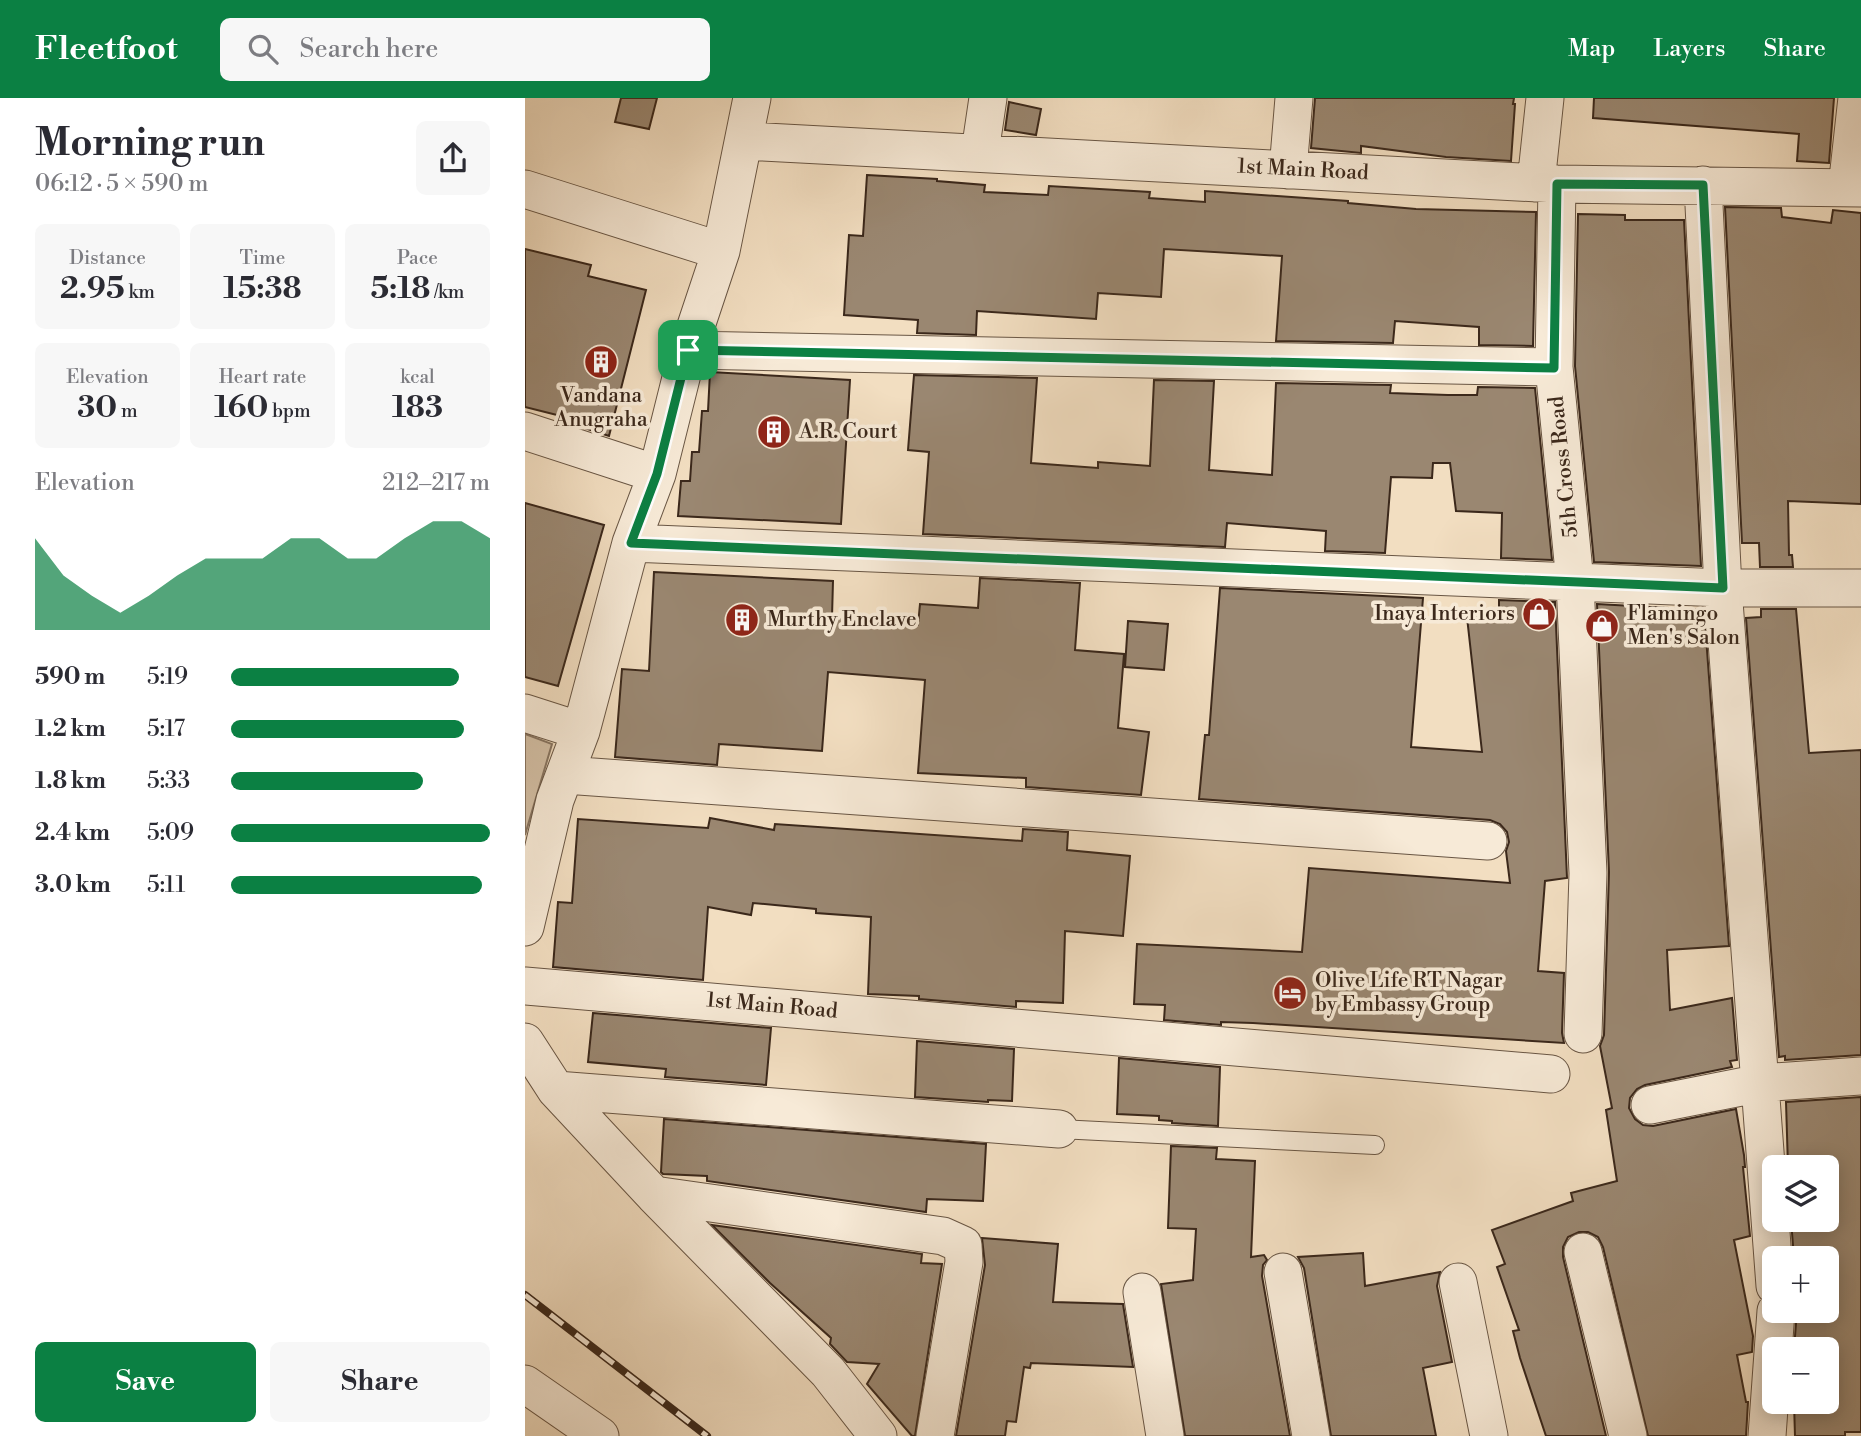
<!DOCTYPE html>
<meta charset="utf-8">
<style>
body{margin:0;font-family:"Libre Bodoni",serif;background:#f7f7f7;color:#2b2b33;height:100vh;display:flex;flex-direction:column;font-size:26px;white-space:nowrap}
*{box-sizing:border-box;margin:0}
p{font-size:23px;color:#7c7c81}
.icon{flex:none;width:38px;height:38px;fill:none;stroke:currentColor;stroke-width:2;stroke-linecap:round;stroke-linejoin:round}
.map{position:relative;flex:1;overflow:hidden}
.drawer{display:flex;flex-direction:column;background:#fff;width:525px}
.drawer>*{flex:none}
.tools{position:absolute;left:1237px;top:1057px;display:grid;gap:14px}
.tools a{display:grid;place-items:center;width:77px;height:77px;border-radius:10px;background:#fff;box-shadow:0 4px 18px #0003;font-size:35px}
.pin{position:absolute;display:grid;place-items:center;width:60px;height:60px;color:#fff;margin:-30px;border-radius:14px;box-shadow:0 4px 10px #0006}
.round{display:grid;place-items:center;flex:none;width:74px;height:74px;border-radius:10px;background:#f7f7f7}
.overview{display:flex;align-items:center;justify-content:space-between;height:119px;padding:0 35px}
h1{font-size:38px;font-weight:700;line-height:52px}
.metrics{display:grid;grid-template-columns:repeat(3,1fr);gap:10px;height:119px;padding:7px 35px}
.metrics div{display:grid;align-content:center;border-radius:10px;background:#f7f7f7;text-align:center}
.metrics b{font-size:30px;font-weight:700}
.metrics small{font-size:19px;font-weight:400}
.metrics p{font-size:19px}
.chart{height:196px;padding:14px 35px}
.chart p{display:flex;justify-content:space-between}
.chart svg{width:100%;height:126px;margin-top:7px;fill:#0b8043;opacity:.7}
.cta{display:flex;gap:14px;margin-top:auto;padding:14px 35px}
.cta a{flex:1;height:80px;border-radius:10px;background:#0b8043;color:#fff;font-size:28px;font-weight:700;line-height:80px;text-align:center}
.cta a+a{background:#f7f7f7;color:#2b2b33}
ul{padding:0 35px;list-style:none;font-size:23px}
li{display:grid;grid-template-columns:112px 84px 1fr;align-items:center;height:52px}
li i{height:18px;border-radius:9px;background:#0b8043}
header{display:flex;align-items:center;gap:42px;box-sizing:border-box;height:98px;padding:0 35px;background:#0b8043;color:#fff}
header strong{font-size:33px}
nav{display:flex;gap:38px;margin-inline-start:auto;font-size:24px}
.search{width:490px;height:63px;background:#f7f7f7;display:flex;align-items:center;gap:18px;box-sizing:border-box;padding:0 24px;border-radius:10px;color:#7c7c81;font-size:26px}
main{display:flex;flex:1;min-height:0}
.map>svg:first-child{display:block}
</style>
<header>
<strong>Fleetfoot</strong>
<div class="search"><svg class="icon" aria-label="search" viewBox="0 0 24 24"><circle cx="10" cy="10" r="6"/><path d="M15 15l6 6"/></svg>Search here</div>
<nav><a>Map</a><a>Layers</a><a>Share</a></nav>
</header>
<main>
<section class="drawer">
<div class="overview"><div><h1>Morning run</h1><p>06:12 · 5 × 590 m</p></div><a class="round"><svg class="icon" aria-label="share" viewBox="0 0 24 24"><path d="M12 15V3M7 8l5-5 5 5M5 13v7h14v-7"/></svg></a></div>
<div class="metrics">
<div><p>Distance</p><b>2.95<small> km</small></b></div>
<div><p>Time</p><b>15:38</b></div>
<div><p>Pace</p><b>5:18<small> /km</small></b></div>
</div>
<div class="metrics">
<div><p>Elevation</p><b>30<small> m</small></b></div>
<div><p>Heart rate</p><b>160<small> bpm</small></b></div>
<div><p>kcal</p><b>183</b></div>
</div>
<div class="chart"><p><span>Elevation</span>212–217 m</p>
<svg viewBox="0 0 160 44" preserveAspectRatio="none"><path d="M0 44V12L10 25L20 32L30 38L40 32L50 25L60 19L70 19L80 19L90 12L100 12L110 19L120 19L130 12L140 6L150 6L160 12V44z"/></svg>
</div>
<ul>
<li><b>590 m</b>5:19<i style="width:88%"></i></li>
<li><b>1.2 km</b>5:17<i style="width:90%"></i></li>
<li><b>1.8 km</b>5:33<i style="width:74%"></i></li>
<li><b>2.4 km</b>5:09<i style="width:100%"></i></li>
<li><b>3.0 km</b>5:11<i style="width:97%"></i></li>
</ul>
<div class="cta"><a>Save</a><a>Share</a></div>
</section>
<div class="map">
<svg width="1336" height="1338" viewBox="0 0 1336 1338">
<rect width="100%" height="100%" fill="#f2dec1"/>
<filter id="stains"><feTurbulence type="fractalNoise" baseFrequency=".00286" numOctaves="4"/><feColorMatrix values="0 0 0 0 .2 0 0 0 0 .09 0 0 0 0 .02 0 0 0 .5 -.17"/></filter>
<radialGradient id="worn" r=".72"><stop offset=".6" stop-color="#630" stop-opacity="0"/><stop offset="1" stop-color="#630" stop-opacity=".3"/></radialGradient>
<path fill="#d3bfa5" stroke="#877460" stroke-width="2" d="M0,636l27,10 -27,91z"/>
<path fill="#9a8771" stroke="#3b281b" stroke-width="2" d="M96,0h36l-8,31 -34,-7z
M790,0h199l-1,6h2l-4,57 -65,-4 -85,-11v7l-50,-5z
M1069,0h240l-5,65 -32,-2 2,-27 -206,-16z
M484,4l32,7 -5,26 -31,-5z
M342,77l70,4v2l48,4 -1,7 64,3 1,-9 101,6 -1,6 56,4v-11l143,10v2l68,6 120,3 -3,134 -54,-1v-18l-84,-6 -2,22 -117,-2 6,-85 -118,-7 -3,48 -63,-4 -2,26 -119,-8 -1,24 -59,-2 1,-13 -74,-5 5,-80 14,1z
M1200,109l56,1 1,9 49,6 2,-13 28,3v291l-73,-3 1,54h3l1,12h-33l-1,-24h-17z
M1053,116l47,1v5h59l17,346 -107,-4 -19,-196z
M0,151l66,16 -3,11 58,14 -37,146 -49,-16 1,-4 -36,-9z
M185,274l140,8 -9,144 -163,-8 3,-35h9l2,-29h7l3,-41h6z
M389,277l123,3 -6,85 67,5v-6l52,4 4,-86 60,1 -5,89 63,5 4,-92 115,2 -1,8 58,2h29l1,-8 57,1 17,172 -51,-2 1,-45 -46,-2 -6,-48h-17l-1,15 -41,-1 -6,76 -60,-2 1,-20 -99,-8 -2,24 -302,-13 6,-82 -21,-2z
M0,405l79,22 -46,161 -33,-9z
M129,474l179,9 -1,36 86,8 2,-21 58,4 2,-30 100,5 -5,67 49,4 -6,74 31,4 -8,63 -115,-8v-9l-108,-5 7,-93 -97,-8 -6,79 -103,-7 -2,21 -102,-8 7,-88 27,2z
M695,490l203,10 -12,149 71,5 -15,-135 32,-4v-13l56,2 12,276 -22,3 -7,90 26,2 -2,60 2,10 -311,-20 -32,-1v3l-57,-5 1,-15 -31,-1 3,-60 165,8 7,-84 201,15 -4,-32 3,-9 -2,-10 -7,-8 -10,-4 -291,-21 6,-64h4z
M1072,506l107,6 25,336 -62,4 3,60 62,-12 5,62 -7,1 2,6 -87,18 -8,4 -7,9 -1,10 6,11 8,6 10,1 83,-17 8,46 1,12h-2l7,69 -16,4 19,96 -1,16 -15,3 9,47h2l-2,34h-98l-45,-189 -5,-10 -10,-5h-9l-11,5 -5,10v10l43,179h-60l-26,-78 -7,-27 6,-1 -22,-63 8,-3 -13,-34 81,-29 -2,-8 46,-12 -11,-71 6,-2 -12,-62 4,-11 5,-163z
M1236,511h35l13,144 52,-3v305l-76,5v-4l-6,1 -33,-439 15,-1z
M603,523l40,3 -4,46 -39,-3z
M185,720l64,12 1,-6 247,17 1,-12 45,3 -1,18 63,6 -7,80 -58,-5 -2,72 -47,-2v6l-97,-8v-3l-51,-2 3,-77 -55,-4v-4l-63,-6 -2,12 -43,-8 -5,73 -150,-13 5,-65 14,1 6,-84 130,9z
M68,915l178,15 -5,57 -101,-8 1,-8 -78,-7z
M392,943l97,8 -2,52 -24,-1v2l-73,-5z
M594,960l101,9 -2,59 -46,-3v-2l-13,-1v-4l-42,-2z
M1336,999v335h-16v4h-50l-1,-34h33v-53h-33l3,-38h30v-53h-33l-3,-38h36v-53h-39l-2,-65z
M139,1021l322,25 -3,57 -56,-2 -1,13 -219,-31v-5l-44,-2 -2,-2z
M646,1048l46,2 -1,11 39,2 -4,96 13,-2 3,5 -4,5 -1,11 28,160h-105l-24,-152 32,-4 3,-51 -28,-1z
M187,1127l210,29 -1,9 21,1 -27,172h-3l-45,-52 12,-20 -32,-2 -17,-18 1,-6 -61,-55z
M457,1140l76,6 -5,58 70,2 10,63 -102,-4 -1,5 -6,-1 -8,55 -9,-1 -2,15h-49l29,-171z
M838,1155l2,33 75,-14 -3,14 15,76 -29,6 13,68h-105l-27,-168 -6,-11z"/>
<g fill="none" stroke-linecap="round" stroke-linejoin="round">
<g stroke="#695644" stroke-width="20">
<path id="service" d="M534,1031l316,16"/>
</g>
<g stroke="#695644" stroke-width="39">
<path id="minor" d="M220,43l812,43 304,4
M455,54l8,-54
M763,72l6,-72
M1011,85l9,-85
M1032,86l-3,183 21,215 13,291 -5,161
M1178,87l20,403 52,698
M1322,90l10,-90
M0,91l196,62
M163,252l866,17
M0,333l132,43
M106,445l944,39 148,6h138
M0,615l56,18
M40,677l923,66
M0,829l30,-127 26,-69 50,-188 26,-69 31,-124 33,-99 31,-153
M0,888l1026,88
M0,944l31,48 98,105 174,177 50,64
M31,992l503,39
M1125,1007l111,-22 100,-7
M129,1097l289,41 20,9 1,17 -29,174
M1058,1154l45,184
M758,1174l28,164
M933,1184l31,154
M617,1194l23,144
M0,1286l75,52
M1242,1338l9,-125"/>
</g>
<use href="#service" stroke="#f7ead7" stroke-width="18"/>
<use href="#minor" stroke="#f7ead7" stroke-width="37"/>
<g stroke="#3b281b" stroke-width="8">
<path id="rail" d="M0,1197l182,141"/>
</g>
<use href="#rail" stroke="#f7ead7" stroke-width="5" stroke-dasharray="16" stroke-linecap="butt"/>
</g>
<g fill="none" stroke-linecap="round" stroke-linejoin="round">
<g stroke="#fff" stroke-width="14">
<path id="route" d="M1032,86l146,1 20,403 -1092,-45 26,-69 31,-124 866,18z"/>
</g>
<use href="#route" stroke="#0b8043" stroke-width="9"/>
</g>
<defs>
<g id="building-disc" transform="scale(1.75)"><circle r="9.5" fill="#8f2418" stroke="#f7ead7"/><path d="M-4-6H4V6H1V3H-1V6H-4ZM-2.5-4.3h1.7v1.8h-1.7ZM.8-4.3h1.7v1.8H.8ZM-2.5-1h1.7V.8h-1.7ZM.8-1h1.7V.8H.8Z" fill="#fff"/></g>
<g id="shop-disc" transform="scale(1.75)"><circle r="9.5" fill="#8f2418" stroke="#f7ead7"/><path d="M-5-2.5h2.3a2.7 3.5 0 0 1 5.4 0H5L5.5 6h-11ZM-1.5-2.5h3a1.5 2.3 0 0 0-3 0Z" fill="#fff"/></g>
<g id="hotel-disc" transform="scale(1.75)"><circle r="9.5" fill="#8f2418" stroke="#f7ead7"/><path d="M-6-4.5h1.5V1H6V5H4.5V3h-9V5H-6ZM-4 0a1.8 1.8 0 1 1 3.6 0ZM.5 0V-2.5h3Q6-2.5 6 0Z" fill="#fff"/></g>
</defs>
<g fill-rule="evenodd">
<use href="#building-disc" x="76" y="264"/>
<use href="#building-disc" x="249" y="334"/>
<use href="#shop-disc" x="1014" y="516"/>
<use href="#building-disc" x="217" y="522"/>
<use href="#shop-disc" x="1077" y="528"/>
<use href="#hotel-disc" x="765" y="895"/>
</g>
<g text-anchor="middle" dominant-baseline="central" stroke-width="7" stroke-linejoin="round" paint-order="stroke">
<g font-size="21" fill="#3b281b" stroke="#f7ead7">
<text transform="translate(778 72) rotate(3)">1st Main Road</text>
<text transform="translate(1039 369) rotate(-96)">5th Cross Road</text>
<text transform="translate(247 908) rotate(5)">1st Main Road</text>
</g>
<g font-size="21" fill="#3b281b" stroke="#f7ead7" text-anchor="start">
<text x="76" y="298" text-anchor="middle">Vandana<tspan x="76" dy="24">Anugraha</tspan></text>
<text x="274" y="334">A.R. Court</text>
<text x="990" y="516" text-anchor="end">Inaya Interiors</text>
<text x="1102" y="516">Flamingo<tspan x="1102" dy="24">Men's Salon</tspan></text>
<text x="242" y="522">Murthy Enclave</text>
<text x="790" y="883">Olive Life RT Nagar<tspan x="790" dy="24">by Embassy Group</tspan></text>
</g>
</g>
<rect width="100%" height="100%" filter="url(#stains)"/>
<rect width="100%" height="100%" fill="url(#worn)"/>
</svg>
<div class="tools">
<a><svg class="icon" aria-label="layers" viewBox="0 0 24 24"><path d="M12 4l9 5-9 5-9-5zM3 14l9 5 9-5"/></svg></a>
<a>+</a>
<a>−</a>
</div>
<div class="pin" style="left:163px;top:252px;background:#1e9e55"><svg class="icon" aria-label="arrive" viewBox="0 0 24 24"><path d="M6 21V4h12l-3 4 3 4H6"/></svg></div>
</div>
</main>
